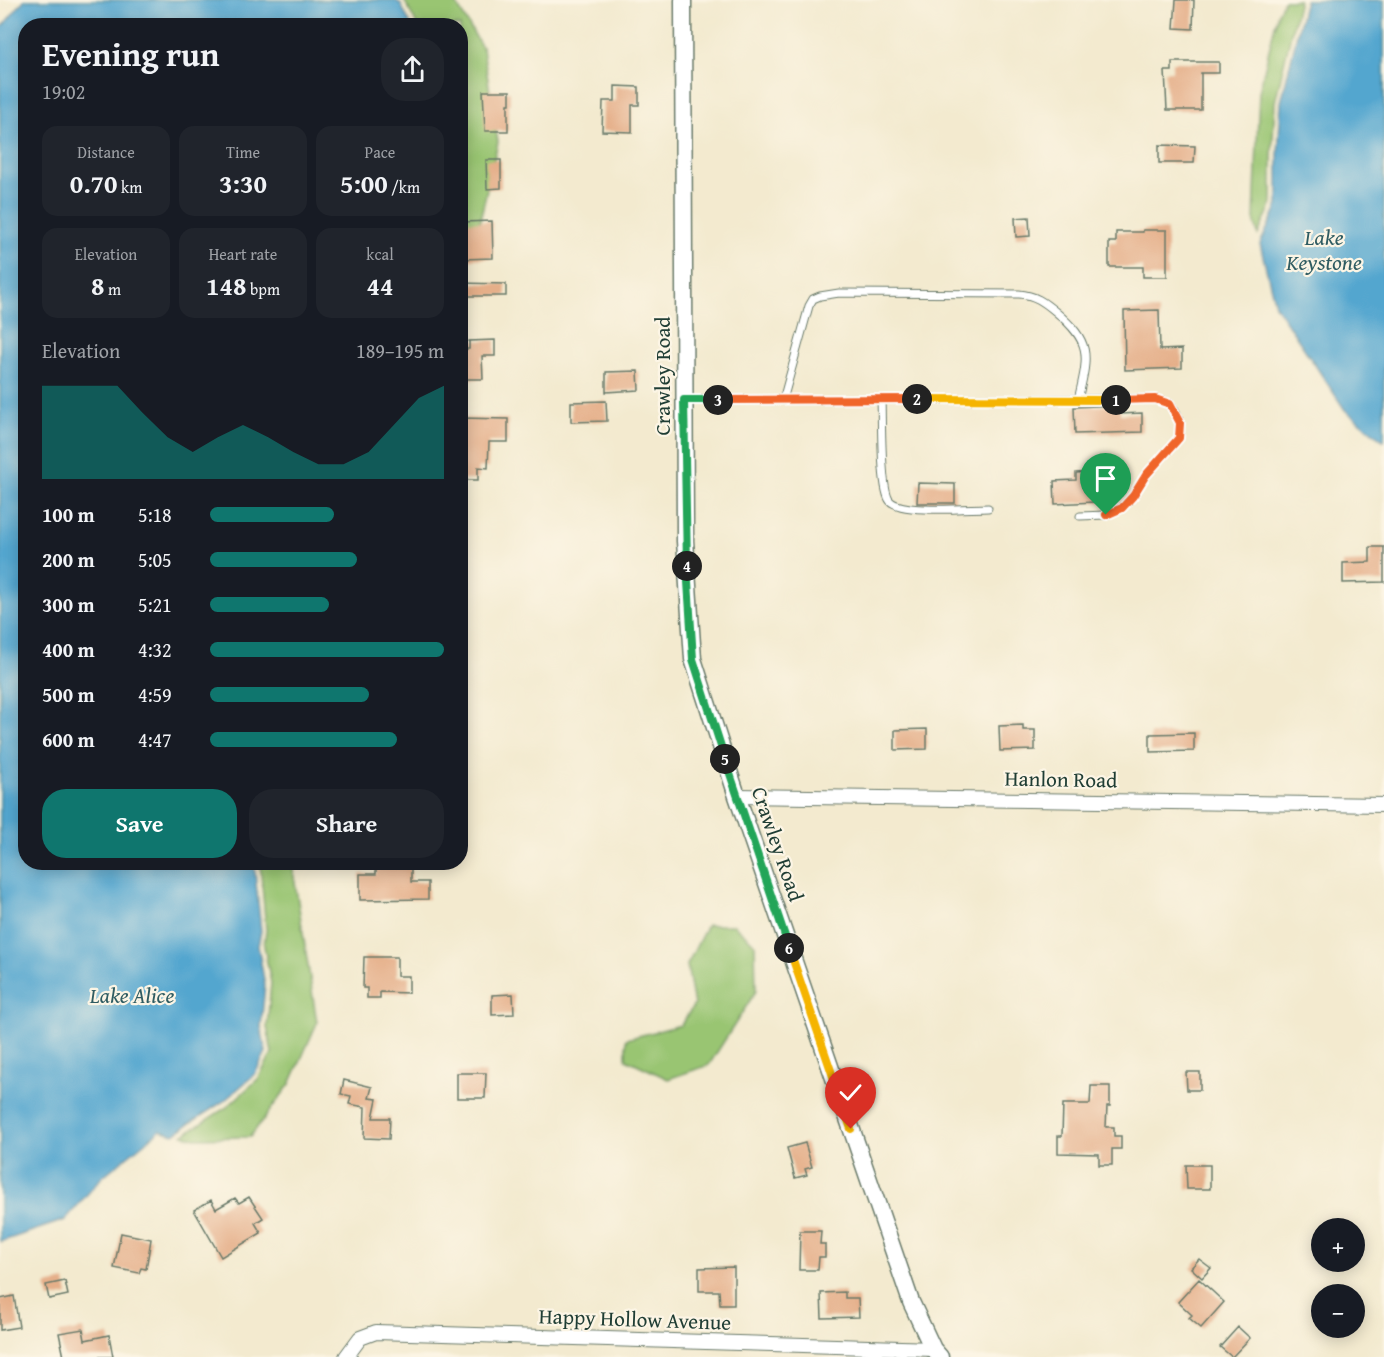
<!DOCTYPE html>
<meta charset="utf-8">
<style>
body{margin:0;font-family:"Gentium Book Plus",serif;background:#20242c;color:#f1f3f6;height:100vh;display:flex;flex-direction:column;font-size:22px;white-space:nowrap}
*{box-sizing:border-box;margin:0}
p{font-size:20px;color:#9ea1a6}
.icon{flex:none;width:33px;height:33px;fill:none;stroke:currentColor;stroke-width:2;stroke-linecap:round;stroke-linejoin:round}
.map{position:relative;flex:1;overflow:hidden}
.details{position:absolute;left:18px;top:18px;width:450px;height:852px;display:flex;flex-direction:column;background:#171b24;border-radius:24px;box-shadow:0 3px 15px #0003}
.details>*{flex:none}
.tools{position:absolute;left:1311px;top:1218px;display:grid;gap:12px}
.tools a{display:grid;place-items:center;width:54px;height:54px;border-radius:50%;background:#171b24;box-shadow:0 3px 15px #0003;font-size:30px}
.pin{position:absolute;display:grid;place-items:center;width:51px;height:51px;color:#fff;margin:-62px -26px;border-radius:50% 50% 50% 0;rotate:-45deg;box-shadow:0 0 6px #0007}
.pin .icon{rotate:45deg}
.km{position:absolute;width:30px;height:30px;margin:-15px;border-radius:50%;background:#222;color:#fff;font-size:16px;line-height:30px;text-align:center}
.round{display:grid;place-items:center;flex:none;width:63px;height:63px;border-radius:24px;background:#20242c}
.head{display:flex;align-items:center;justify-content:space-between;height:102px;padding:0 24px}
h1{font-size:33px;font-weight:600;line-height:45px}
.metrics{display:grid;grid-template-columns:repeat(3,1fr);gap:9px;height:102px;padding:6px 24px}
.metrics div{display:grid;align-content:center;border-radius:15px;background:#20242c;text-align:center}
.metrics b{font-size:26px;font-weight:600}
.metrics small{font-size:16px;font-weight:400}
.metrics p{font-size:16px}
.chart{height:168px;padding:12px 24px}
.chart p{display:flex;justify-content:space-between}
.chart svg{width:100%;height:108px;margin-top:6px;fill:#0f766e;opacity:.7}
.primary-button{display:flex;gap:12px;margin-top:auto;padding:12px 24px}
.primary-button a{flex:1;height:69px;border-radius:24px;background:#0f766e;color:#fff;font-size:24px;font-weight:600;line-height:69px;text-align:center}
.primary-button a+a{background:#20242c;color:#f1f3f6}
ul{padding:0 24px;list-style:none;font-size:20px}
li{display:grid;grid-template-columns:96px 72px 1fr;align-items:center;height:45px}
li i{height:15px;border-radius:8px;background:#0f766e}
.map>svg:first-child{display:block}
</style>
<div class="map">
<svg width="1384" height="1357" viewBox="0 0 1384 1357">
<rect width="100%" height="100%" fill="#fcf5e5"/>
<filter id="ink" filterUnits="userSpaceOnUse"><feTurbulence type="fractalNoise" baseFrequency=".0167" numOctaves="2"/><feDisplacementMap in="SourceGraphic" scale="12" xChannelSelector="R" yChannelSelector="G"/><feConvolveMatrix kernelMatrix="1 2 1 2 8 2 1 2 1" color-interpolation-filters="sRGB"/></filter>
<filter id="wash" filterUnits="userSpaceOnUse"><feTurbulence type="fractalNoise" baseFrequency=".008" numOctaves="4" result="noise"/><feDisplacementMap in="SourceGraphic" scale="24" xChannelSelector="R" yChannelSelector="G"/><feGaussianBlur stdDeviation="1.35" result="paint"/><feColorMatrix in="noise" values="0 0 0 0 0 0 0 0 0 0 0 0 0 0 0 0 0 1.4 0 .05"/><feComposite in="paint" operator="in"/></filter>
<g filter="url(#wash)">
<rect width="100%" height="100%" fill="#f3eacf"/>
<path fill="#99c572" stroke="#5c8153" stroke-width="1.5" d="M404,0h50l29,49 15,93 -26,113 -11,12 -1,-241 -43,-1z
M1284,0h15l-24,102 -3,53v48l-14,32 -4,-16 5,-127 19,-80z
M260,863h32l25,160 -27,61 -40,53 -55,1 -12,-3 44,-28 31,-28 14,-26 -5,-26 4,-44 -7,-37 2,-16z
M707,925h27l21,19 1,47 -47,74 -41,14 -42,-20v-20l55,-14 13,-20 -7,-40z"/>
<path fill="#53a6cf" stroke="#397282" stroke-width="1.5" d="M24,0h370l6,3 11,22 -385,1v836l228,1 7,68 -3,15 7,39 -4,42 5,25 -11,22 -31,27 -50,33 -14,-4 -58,47 -37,43 -65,22v-1213z
M1305,0h79v441l-39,-31 -70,-105 -15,-61 18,-39v-50l3,-53z"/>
<g id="blocks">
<path fill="#e5af89" d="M1176,0h18l-1,29 -19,-1z
M1172,62h47v11h-18v37h-34l-2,-39h7z
M615,86l24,1v18h-7v27l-30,-1 1,-30h12z
M483,91h27v13h-2v27h-23z
M1159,145l36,1 -1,17h-35z
M486,160h15v28l-14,1z
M1029,217l1,19 -14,1 -1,-19z
M492,221l1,37 -30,1 -1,-37z
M1143,230h24v47h-24v-10h-34v-25h7v-10h27z
M460,283l46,1v12h-46z
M1159,310l1,40 22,-1v19l-57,2 -1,-59z
M495,340v16h-13l1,23h-23v-30h9v-8z
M638,371l1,19 -33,2v-20z
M606,401l1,20 -36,1v-20z
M1120,405v9l22,-1v19l-67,2 -1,-27z
M460,418l48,1v23h-19l-1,26 -10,-1v13h-18z
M1113,471l1,30 -59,3 -1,-23 22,-1v-7z
M918,483l37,1v19h-38z
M1370,547h14v35l-41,1v-20l27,-1z
M1023,725v5h12v20l-35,1 -1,-25z
M927,729v20l-32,1v-20z
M1194,733v18l-44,1v-18z
M376,862h35v20h17v17l-68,1v-26h16z
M364,957h33v19h12v17l-29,-1v6h-13v-10h-4z
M513,994l1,20 -22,1v-20z
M1186,1072h14v18h-13z
M457,1073h29l-1,25h-28z
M344,1080l28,7 -3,11 8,1 -4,19h17l-1,21 -25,-1 1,-31 -16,-3 2,-8 -10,-2z
M1091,1086h19v20h-3l-1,21h8v9h7v13h-9v16h-13v-11l-41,-1v-17h4l1,-32h27z
M805,1143l7,24 -7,2 2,6 -12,3 -8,-30z
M1186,1165h24v24h-23z
M249,1197l14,21 -8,5 6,10 -40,24 -27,-47 17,-10 5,9 19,-11 4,5z
M800,1231h21l-1,13h5v13h-6l-1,13h-19z
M121,1233l30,6 -5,30 -5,-1 -2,5 -25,-5z
M1199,1259l12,9 -9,10 -11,-10z
M734,1267v38h-14l-1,-14h-20v-23z
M1199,1279l25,23 -23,26 -12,-10 3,-3 -14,-13z
M65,1281l3,14 -19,4 -3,-14z
M845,1292v6h13l1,19 -37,1 -1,-25z
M14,1296l5,31 -19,3v-31z
M1238,1327l12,11 -18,19 -12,-10z
M83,1329l2,11 24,-5 4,22h-49l-5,-24z"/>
</g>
</g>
<g filter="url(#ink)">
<use href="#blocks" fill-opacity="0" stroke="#697a6a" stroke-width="1.5"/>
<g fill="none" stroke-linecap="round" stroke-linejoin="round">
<g stroke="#697a6a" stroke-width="9">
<path id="service" d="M881,399c1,18 -1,91 9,102 13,13 78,7 98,7
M684,400l471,-1 15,5 6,8 4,11 -1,15 -33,37 -13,21 -11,12 -16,7 -26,1
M783,400l26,-94 4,-7 7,-3 19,-3 180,1c16,1 25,8 37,18 37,31 32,44 22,88"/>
</g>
<g stroke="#697a6a" stroke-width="16">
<path id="minor" d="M737,796l647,9
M346,1357l14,-19 16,-6 557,17"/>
</g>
<g stroke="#697a6a" stroke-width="19">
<path id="tertiary" d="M683,0l2,541 8,118 44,137 174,506 22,47 7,8"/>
</g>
<use href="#service" stroke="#fff" stroke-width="7"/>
<use href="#minor" stroke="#fff" stroke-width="14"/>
<use href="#tertiary" stroke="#fff" stroke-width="16"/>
</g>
</g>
<g fill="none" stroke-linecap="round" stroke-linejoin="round" filter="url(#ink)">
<g stroke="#fff" stroke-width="12">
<path id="split-1" d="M1106,515l16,-7 11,-12 13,-21 33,-37 1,-15 -10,-19 -15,-5 -39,1"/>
</g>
<g stroke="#fff" stroke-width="12">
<path id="split-2" d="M917,399l199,1"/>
</g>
<g stroke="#fff" stroke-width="12">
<path id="split-3" d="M718,400l199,-1"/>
</g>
<g stroke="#fff" stroke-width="12">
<path id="split-4" d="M687,566l-3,-166h34"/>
</g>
<g stroke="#fff" stroke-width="12">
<path id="split-5" d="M687,566l6,93 32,100"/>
</g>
<g stroke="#fff" stroke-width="12">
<path id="split-6" d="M725,759l64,189"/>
</g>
<g stroke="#fff" stroke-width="12">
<path id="split-7" d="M789,948l62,181"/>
</g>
<use href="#split-1" stroke="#f0652b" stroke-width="8"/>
<use href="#split-2" stroke="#f5b400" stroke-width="8"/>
<use href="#split-3" stroke="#f0652b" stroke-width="8"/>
<use href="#split-4" stroke="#22a559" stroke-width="8"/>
<use href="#split-5" stroke="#22a559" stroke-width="8"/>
<use href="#split-6" stroke="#22a559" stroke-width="8"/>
<use href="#split-7" stroke="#f5b400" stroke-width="8"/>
</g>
<g text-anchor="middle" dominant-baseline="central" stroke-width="4.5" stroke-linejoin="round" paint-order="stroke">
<g font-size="21" fill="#1f3d34" stroke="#fcf5e5">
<text transform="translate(662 376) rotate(-90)">Crawley Road</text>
<text transform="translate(1061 779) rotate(1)">Hanlon Road</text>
<text transform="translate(778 844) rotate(71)">Crawley Road</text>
<text transform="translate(635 1319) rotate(2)">Happy Hollow Avenue</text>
</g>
<g font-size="22" font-style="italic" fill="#2f5c62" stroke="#fcf5e5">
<text x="1324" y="237">Lake<tspan x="1324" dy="25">Keystone</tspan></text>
<text x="132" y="995">Lake Alice</text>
</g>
</g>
</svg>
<div class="tools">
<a>+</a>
<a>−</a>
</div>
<div class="pin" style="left:1106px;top:515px;background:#1e9e55"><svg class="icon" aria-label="arrive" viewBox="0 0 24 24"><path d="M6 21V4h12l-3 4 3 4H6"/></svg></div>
<div class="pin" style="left:851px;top:1129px;background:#d93025"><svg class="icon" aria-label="check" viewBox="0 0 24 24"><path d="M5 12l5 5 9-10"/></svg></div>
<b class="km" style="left:1116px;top:400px">1</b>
<b class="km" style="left:917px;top:399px">2</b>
<b class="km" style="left:718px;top:400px">3</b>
<b class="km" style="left:687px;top:566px">4</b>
<b class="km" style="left:725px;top:759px">5</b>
<b class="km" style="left:789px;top:948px">6</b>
<section class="details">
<div class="head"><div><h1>Evening run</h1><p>19:02</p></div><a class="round"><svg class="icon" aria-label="share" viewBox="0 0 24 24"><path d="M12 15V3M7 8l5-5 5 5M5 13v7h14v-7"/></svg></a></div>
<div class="metrics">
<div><p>Distance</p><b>0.70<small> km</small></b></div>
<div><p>Time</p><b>3:30</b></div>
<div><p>Pace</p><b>5:00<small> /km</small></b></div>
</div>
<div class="metrics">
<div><p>Elevation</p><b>8<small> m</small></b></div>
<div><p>Heart rate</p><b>148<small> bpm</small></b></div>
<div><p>kcal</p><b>44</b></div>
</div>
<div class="chart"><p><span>Elevation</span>189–195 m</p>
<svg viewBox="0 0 160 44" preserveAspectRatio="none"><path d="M0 44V6L10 6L20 6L30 6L40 17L50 27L60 33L70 27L80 22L90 27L100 33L110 38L120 38L130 33L140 22L150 11L160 6V44z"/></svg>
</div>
<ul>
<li><b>100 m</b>5:18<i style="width:53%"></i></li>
<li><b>200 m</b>5:05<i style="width:63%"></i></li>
<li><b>300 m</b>5:21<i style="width:51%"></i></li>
<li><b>400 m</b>4:32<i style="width:100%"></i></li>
<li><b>500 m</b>4:59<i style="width:68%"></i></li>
<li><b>600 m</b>4:47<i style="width:80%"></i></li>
</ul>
<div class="primary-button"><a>Save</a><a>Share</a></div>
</section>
</div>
